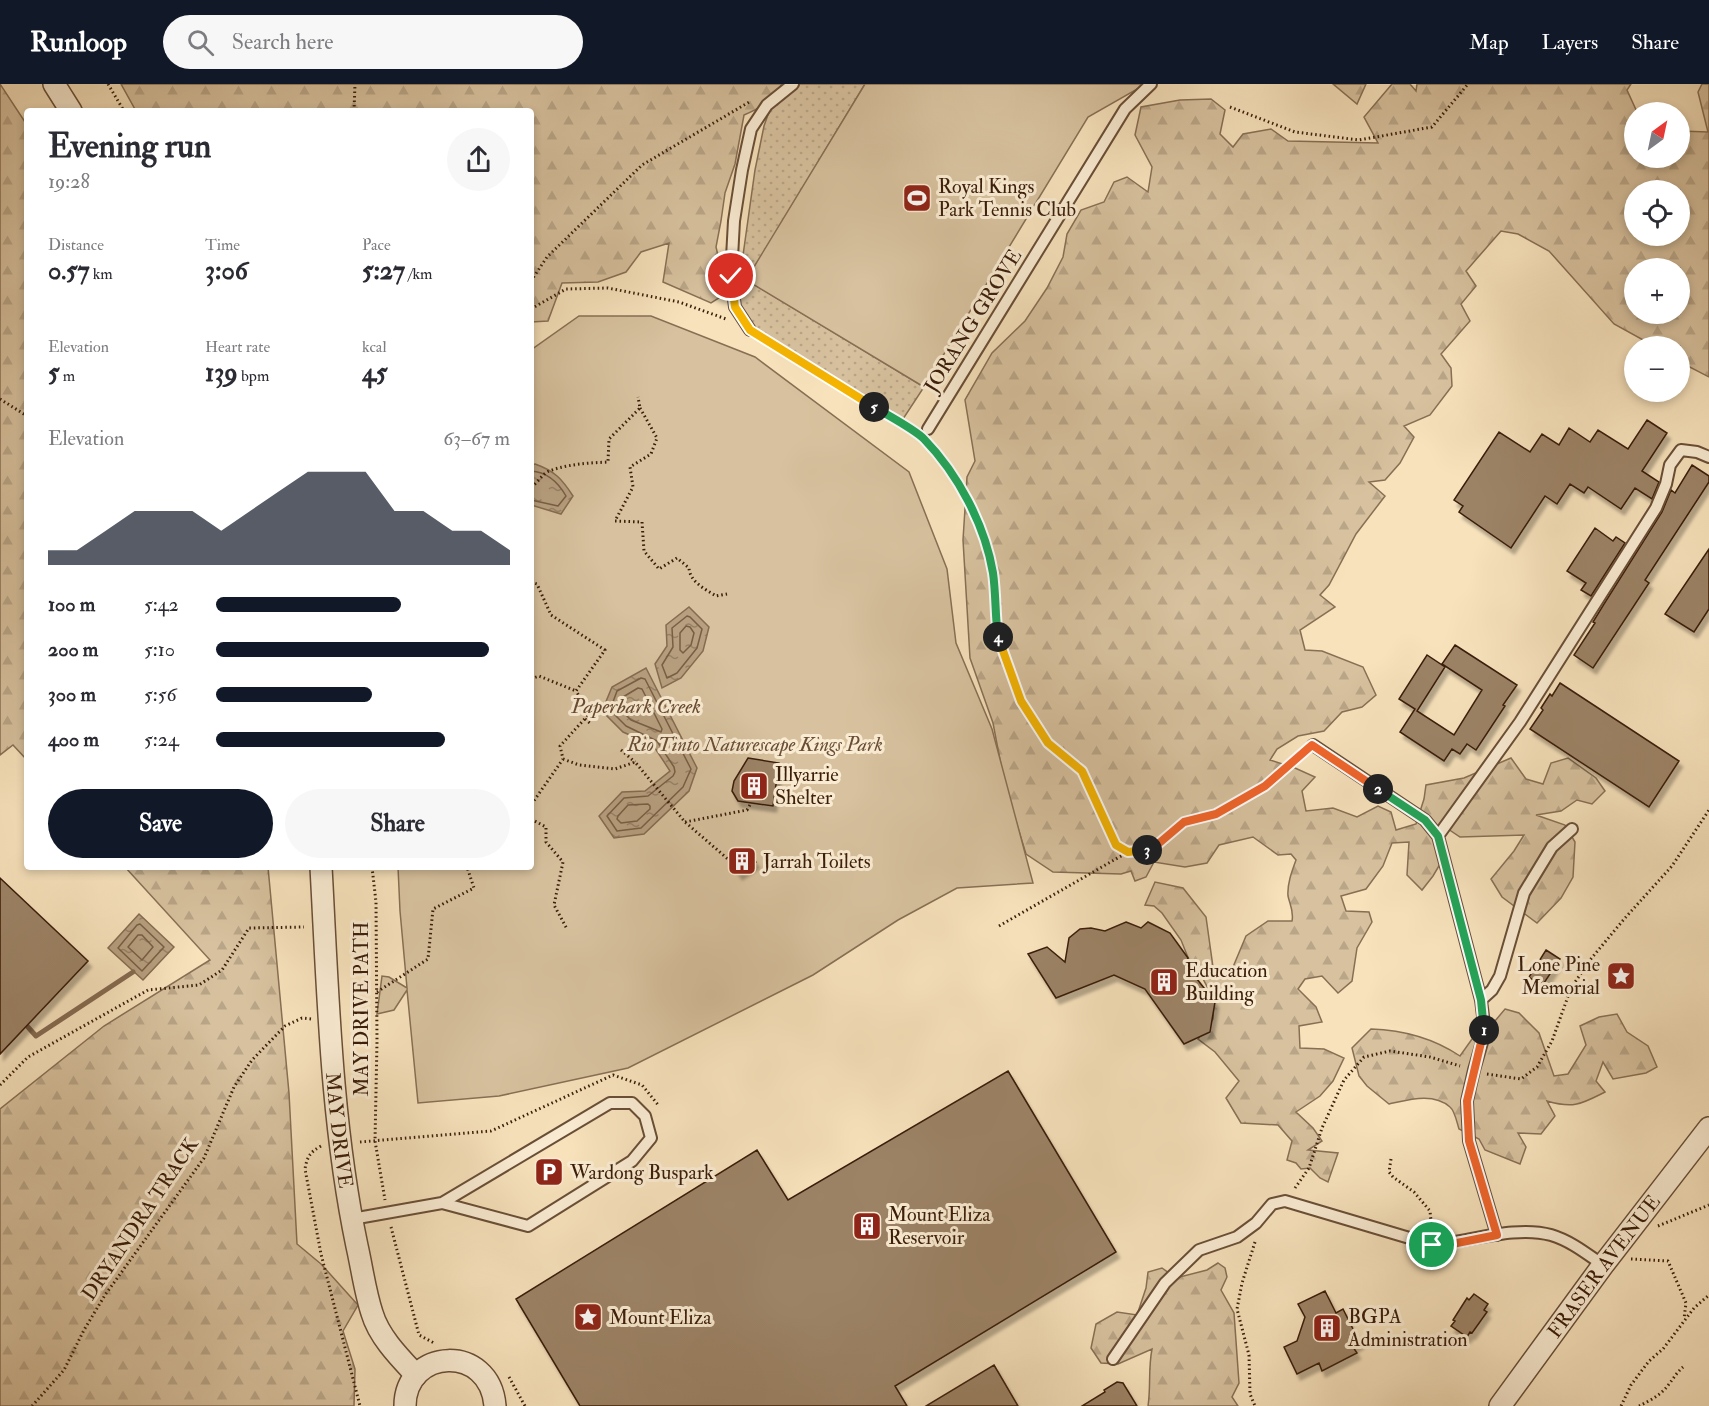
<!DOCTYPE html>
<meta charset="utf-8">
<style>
body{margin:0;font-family:"IM FELL Double Pica",serif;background:#f7f7f7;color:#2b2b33;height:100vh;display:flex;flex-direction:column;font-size:22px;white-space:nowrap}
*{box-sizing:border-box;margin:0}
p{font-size:20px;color:#7c7c81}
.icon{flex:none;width:33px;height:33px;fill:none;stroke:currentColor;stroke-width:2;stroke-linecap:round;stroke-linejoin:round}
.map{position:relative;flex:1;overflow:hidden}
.drawer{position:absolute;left:24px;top:24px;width:510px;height:762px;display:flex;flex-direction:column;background:#fff;border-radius:6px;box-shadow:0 3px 9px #0003}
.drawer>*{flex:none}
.needle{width:39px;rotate:33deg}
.fabs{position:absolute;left:1624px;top:18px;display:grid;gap:12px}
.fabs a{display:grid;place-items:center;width:66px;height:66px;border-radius:50%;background:#fff;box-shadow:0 3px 9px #0003;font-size:30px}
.pin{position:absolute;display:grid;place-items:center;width:51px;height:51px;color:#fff;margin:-26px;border:3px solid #fff;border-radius:50%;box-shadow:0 2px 6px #0007}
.km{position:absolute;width:30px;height:30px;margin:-15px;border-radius:50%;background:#222;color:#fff;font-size:16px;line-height:30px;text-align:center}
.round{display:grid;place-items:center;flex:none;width:63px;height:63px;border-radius:32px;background:#f7f7f7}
.headline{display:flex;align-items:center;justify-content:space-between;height:102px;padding:0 24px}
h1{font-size:33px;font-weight:800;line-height:45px}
.figures{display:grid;grid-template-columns:repeat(3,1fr);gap:9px;height:102px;padding:6px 24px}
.figures div{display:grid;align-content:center}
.figures b{font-size:26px;font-weight:800}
.figures small{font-size:16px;font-weight:400}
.figures p{font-size:16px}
.chart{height:168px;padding:12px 24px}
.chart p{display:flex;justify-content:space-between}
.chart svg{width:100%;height:108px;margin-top:6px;fill:#111827;opacity:.7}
.button{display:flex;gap:12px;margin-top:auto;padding:12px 24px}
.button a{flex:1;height:69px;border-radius:36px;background:#111827;color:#fff;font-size:24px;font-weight:800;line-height:69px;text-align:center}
.button a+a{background:#f7f7f7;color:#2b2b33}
ul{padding:0 24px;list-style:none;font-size:20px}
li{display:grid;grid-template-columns:96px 72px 1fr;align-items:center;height:45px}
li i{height:15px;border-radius:8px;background:#111827}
header{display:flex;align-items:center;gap:36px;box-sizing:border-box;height:84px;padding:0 30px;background:#111827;color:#fff}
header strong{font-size:28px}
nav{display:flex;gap:33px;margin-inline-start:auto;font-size:21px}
.search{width:420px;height:54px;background:#f7f7f7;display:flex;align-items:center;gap:15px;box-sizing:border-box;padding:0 21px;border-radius:33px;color:#7c7c81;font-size:22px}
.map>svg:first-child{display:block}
</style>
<header>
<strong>Runloop</strong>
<div class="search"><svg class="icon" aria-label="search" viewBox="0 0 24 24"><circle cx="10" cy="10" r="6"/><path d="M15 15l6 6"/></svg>Search here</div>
<nav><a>Map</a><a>Layers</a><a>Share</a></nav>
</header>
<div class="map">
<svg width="1709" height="1322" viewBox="0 0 1709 1322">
<defs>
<pattern id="grass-dots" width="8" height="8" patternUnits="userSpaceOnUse" patternTransform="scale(1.5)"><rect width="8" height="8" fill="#d7c19e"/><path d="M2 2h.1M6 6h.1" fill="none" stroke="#b9a587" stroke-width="1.8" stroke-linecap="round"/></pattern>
<pattern id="forest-firs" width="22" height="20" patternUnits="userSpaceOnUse" patternTransform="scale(1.5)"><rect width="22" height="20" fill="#d7c19e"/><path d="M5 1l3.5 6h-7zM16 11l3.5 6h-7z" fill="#b9a587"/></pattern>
<pattern id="water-ripples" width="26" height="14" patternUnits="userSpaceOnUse" patternTransform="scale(1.5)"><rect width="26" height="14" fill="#b79f7f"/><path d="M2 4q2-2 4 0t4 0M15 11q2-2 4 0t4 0" fill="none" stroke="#968166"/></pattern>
<filter id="shadow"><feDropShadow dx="3.5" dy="6" stdDeviation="1.5" flood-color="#0004"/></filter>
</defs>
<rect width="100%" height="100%" fill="#f7e2bc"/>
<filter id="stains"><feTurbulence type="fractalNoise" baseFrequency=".00333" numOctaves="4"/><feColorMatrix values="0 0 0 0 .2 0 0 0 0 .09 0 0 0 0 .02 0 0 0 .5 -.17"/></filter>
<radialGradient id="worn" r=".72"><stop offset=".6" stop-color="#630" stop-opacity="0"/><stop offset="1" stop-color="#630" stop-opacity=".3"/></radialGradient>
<path fill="url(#grass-dots)" stroke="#886f54" stroke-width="1.5" d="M800,0h65l-118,196 177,107 -21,32 -141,-86c-14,-10 -21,-18 -25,-35l18,-128 9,-44 6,-17z"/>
<path fill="url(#forest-firs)" stroke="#886f54" stroke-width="1.5" fill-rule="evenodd" d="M0,0l27,41v635l-14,-15 -13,10z
M121,0h661c-6,16 -24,25 -38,31l-9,49 -10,29 -4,28 -5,26 11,46 -16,10 -48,-21 6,-39 -28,9 -15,20 -28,10 -36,1 -14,38 -17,1v-211h-395z
M1333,0h33l-9,20z
M1392,0h18l6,7 1,-7h214l-4,6 10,22h-2v46h45v-27l28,1 -10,-40 4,-8h7v293l-29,-15v-16h-26l-40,-22 -65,-73 -31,-17 -17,-3 -35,40 10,15 -15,18 9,17 -29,33 10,14 1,18 -22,29 -26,11 10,11 -14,26 -15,17 -16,2 16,14 -29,38 -27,51 -9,10 15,12 -35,23 5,20 17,1 41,16 13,28 -14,12 -20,5 -18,19 -26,5 -21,13 -7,11 25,8 20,9 -13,14 4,20 27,-3 24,9 21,-11 13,6 5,18 20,-6 8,-25 2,-14 38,-7 47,-20 15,21 17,5 8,-21 17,-5 28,20 9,13 -13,13 -15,-4 -16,11 -25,4 29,10 10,17 -2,35 -12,21 -24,25 -35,-26 -11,-18 23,-28 10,-16 -64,2 -15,-10 -8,12 9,15 -13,22 -11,14 -15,-15 2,-33 -17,1 -9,23 -17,23 -25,7 5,15 23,1 3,10 -15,26 -5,33 -14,12 -16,-17 -17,3 -7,10 18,18 6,15 -23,4 1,22 24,1 20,9 -11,23 -13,15 -24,16 17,16 9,13 -14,9 30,3 -10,29 -8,-4 -10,-10 -9,1 -5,-6 -9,-3 5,-19 -14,-16 -37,-2 -15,-25 13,-17 -24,-29 -17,-13 15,-20 1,-19 -12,-23 -13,-17 -8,-20 -19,-27 -8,-7 -9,-1 10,-23 28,6 23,29 7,50h20l13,-31 22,-15h24c2,-10 -2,-16 -4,-25 -1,-12 4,-25 8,-36l-5,-6 -13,1 -25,-18 -34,8 -12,18 -22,4 -31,-5 -8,15 -11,4 -4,-10 -10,3 -68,-2 -27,-18 -21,-68 -12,-63 -23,-65 -7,-118 4,-63 8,-16 -10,-61 27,-47 33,-32 22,-33 16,-31 4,-23 14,-24 23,-8 10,-20 13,-5 21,15 4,-25 -17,-32 6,-28 39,-7 31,-1 14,11 -5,24 13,13 10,-13 28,-5 17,12 90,2 -14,-26zM1635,106h45v46h-45zM1635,184h45v46h-45z
M125,783h143l21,226 8,151 24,20 37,41 -15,26 12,38 -1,37h-354v-297l104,-83 106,-66z
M1505,925l14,4 20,20 15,43 14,-2 18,-29 -6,-19 19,-9 18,-3 10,18 21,14 9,21 -11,6 -33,6 -10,-17 -7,19 9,11c-24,12 -31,17 -58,9l8,15 -14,18 -23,-1 8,14 -6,17 -35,-14 -6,-11 -20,-10c-2,-6 -4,-18 -9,-22 -17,-15 -42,-7 -61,-3l-22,-18 -8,-10 -7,-28 19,-19c32,1 62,9 89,27l12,-17 18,-12z
M1218,1179l7,5 2,9 -6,13 13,23 5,70 -7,14 6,9h-90c3,-19 0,-37 4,-57l-34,15 -17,-1 -10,-15 5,-24 21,-12 20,3 9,-27 2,-16 14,-4 14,10 31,-8z"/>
<path fill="#d7c19e" stroke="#886f54" stroke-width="1.5" d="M865,0h281l-58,33 -164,270 -178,-107z
M579,232h72l104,41 154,115 38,97 9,74 36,86 41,154 -76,5 -59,32 -85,55 -185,93 -129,28 -81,7 -11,-113 -13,20 -17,4 5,-38 7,1 18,11 -7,-77 -2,-44h133v-517z"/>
<path fill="url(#water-ripples)" stroke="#856b50" stroke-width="1.5" d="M535,380c20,7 27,15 38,32l-12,18 -30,-9v-40z
M689,523l20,20 -6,24 -22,27 -19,10 -7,-24 12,-18 -1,-21z
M646,584l51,100 -8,23 -45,43 -30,4 -15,-22 23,-24 23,-1 25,-20 -17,-26 -30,-13 -21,-21 10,-24z
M139,830l35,33 -31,33 -35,-32z"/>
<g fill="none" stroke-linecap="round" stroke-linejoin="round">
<path stroke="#785e44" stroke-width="1.5" d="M531,387c16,1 27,11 35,25l-8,10 -27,-6
M687,532l3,1 12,12 -5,19 -20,25 -10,5 -5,-13 11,-18 -1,-19z
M686,542l4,1 4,6 -3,12 -8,8 -3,-3v-17z
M641,594l4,1 46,90 -8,18 -42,41 -24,3 -10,-15 17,-18 24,-2 25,-20 2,-4 -1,-5 -17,-26 -31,-15 -16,-16 7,-19z
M638,604l4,1 20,40 -1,3 -30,-12 -12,-12 4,-11z
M648,720l2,2v3l-13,12 -16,2 -4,-4 1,-3 10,-11z
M140,840l24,23 -22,24 -24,-23 19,-23z
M138,851h4l11,12 -11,13 -14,-13z"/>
<path stroke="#856b50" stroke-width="5" d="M27,942l9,10 97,-64"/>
</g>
<path fill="#9c8366" stroke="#3a1d09" stroke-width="1.5" filter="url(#shadow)" d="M1647,336l20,13 -25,38 17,11 -7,17 -17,-11 -14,21 -33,-22 -4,6 -14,-9 -13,20 -12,-8 -34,52 -52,-36 4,-6 -9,-6 45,-68 31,20 12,-18 17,11 10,-17 21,14 8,-12 30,19z
M1692,381l17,11v6l-64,98 4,3 -56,85 -19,-13 21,-32 -2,-1 11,-18 58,-92 9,-22 4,3z
M1595,444l18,13 3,-4 9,6 -34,53 -10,-6 5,-7 -19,-12z
M1709,465v60l-15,23 -29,-18z
M1455,561l62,40 -14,20 2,1 -29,44 -9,-6 -7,10 -8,-5 -8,12 -44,-29 15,-23 -16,-10 28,-44 18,12 -28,44 37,24 28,-45 -40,-26z
M1560,599l119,78 -30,46 -119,-78 13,-19 -2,-2 9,-14 2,2z
M748,674l31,5 -6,43 -35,-5 -6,-10 2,-10z
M745,764l11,14 -17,12 -10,-14z
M0,794l88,83 -88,93z
M1126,838l15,6 7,-6 22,11 18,25 -2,7 29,37 -5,30 -26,12 -39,-55 -31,-14 -58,23 -28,-44 19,-7 18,15 4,-24 11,-9 11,-1 14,3z
M1546,866l14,9 -18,27 -13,-9z
M1008,987l108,181 -221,134 12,20h-327l-64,-107 241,-149 31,50z
M1325,1207l11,22 7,-4 17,34 -7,4 4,6 -35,18 -3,-8 -22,11 -13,-27 13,-6 8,-24 -7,-13z
M1474,1210l14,10 -4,6 3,2 -15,21 -2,-1 -3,5 -16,-11 4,-5 -2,-1 14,-22 2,2z
M994,1281l24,41h-92z
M1117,1298l6,1 14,23h-55l23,-14 -1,-2z"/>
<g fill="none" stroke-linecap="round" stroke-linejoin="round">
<g stroke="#694e36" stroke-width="14">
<path id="lane" d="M750,246l-15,-23 -4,-31 3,-55 8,-51 9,-41 16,-24 26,-21
M928,345l197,-320 26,-25
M1313,661l112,75 13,16 43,164 4,32 -11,38 -7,31 2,40 28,94
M1438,752l82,-114 136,-214 10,-24 4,-19 11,-15 16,2 12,5
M1481,916l11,-10 8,-14 24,-83 28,-46 20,-18
M352,1135l90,-16 168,-100h22l13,13 6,22 -19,23 -104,65 -86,-23
M1113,1275l52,-76 34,-33 38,-13 19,-14 16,-19 13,-3 148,44c37,-3 82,-20 118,-10 20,6 36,19 52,30"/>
</g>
<g stroke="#694e36" stroke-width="24">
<g id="street">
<path d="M54,0l17,27"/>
<path id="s1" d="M321,783c7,127 10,255 36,379 5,22 8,46 15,67 7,24 28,45 44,62"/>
<path d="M405,1322c0,-58 85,-63 90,0"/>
<path id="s2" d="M1500,1322l103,-141 106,-137"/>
</g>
</g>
<path stroke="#3a1d09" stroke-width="3" stroke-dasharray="1.5 3" stroke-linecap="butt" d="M108,0l16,27
M1230,23l65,25 64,8 73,-13 36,-43
M354,27l1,-27
M531,197l16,-24 95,-92 109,-64
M531,225l35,-20 42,-1 71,14 47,17
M762,253l152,95
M0,315l27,17
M640,324l17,30 -6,16 -21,13 3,20 -18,34 27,1 2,29 15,18 18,-11 12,10c1,14 16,21 27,28l11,-2
M928,360l26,32 22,39 10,29 7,30 5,62 23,65 27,42 34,28 34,74 12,7 23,-2 33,-27 32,-9 49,-28 38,-33
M531,403c7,-4 11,-13 18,-16 19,-7 39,-8 59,-9l1,-23 31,-31 -2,-11
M531,498l6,2 14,31 54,35 -29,41 14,22 -30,33 3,13 -32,46
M531,595l8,-3 37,15
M585,635l6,5
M621,666l14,12
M563,675l16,6 36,4 20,-7 50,60 44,38
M531,735l15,8v15l17,20 -9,43 13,24
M685,738l62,-12 4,-7
M372,783l4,35 1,139 -2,100 10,59
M999,842l129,-74
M377,908l51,-33 5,-50 41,-21 -7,-21
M1487,990l34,5 16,-12 15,-26 19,-53 19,-28 35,-42 47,-52 37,-56
M0,1001l28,-28 120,-67 51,-5 23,-15 27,-42 55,-1
M360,1058l131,-11 122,-56 29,10 17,21
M321,1062c-11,6 -14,11 -16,23l16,85 39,152
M1391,1075l-2,13 4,5 21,15 16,19 2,20
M1295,1104l14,-20 13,-40 22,-48 20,-23 26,-6 40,6 30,9
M1658,1142l51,-21
M391,1143l28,108 15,8
M1255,1158l-13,41 -5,26 12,46 1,39 5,12
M1631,1175l37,2 18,42 -2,16
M509,1293l16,29
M32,1322l32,-36 20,-40 21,-35 99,-137 30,-71 18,-27 33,-34 17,-8 9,1
M1621,1322l10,-21 18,-24 14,-12 31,-41 15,-13
M1639,1322c8,-4 18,-9 25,-16 7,-7 11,-16 19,-23"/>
<use href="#lane" stroke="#faecd3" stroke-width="10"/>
<use href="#street" stroke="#faecd3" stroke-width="21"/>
</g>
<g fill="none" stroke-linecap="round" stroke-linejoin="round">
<g stroke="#fff" stroke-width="12">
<path id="split-1" d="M1432,1161l20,-1 45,-9 -28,-94 -2,-40 17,-71"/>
</g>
<g stroke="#fff" stroke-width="12">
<path id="split-2" d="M1378,705l47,31 13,16 43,164 3,30"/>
</g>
<g stroke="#fff" stroke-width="12">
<path id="split-3" d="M1147,766h4l33,-28 32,-8 49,-28 47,-41 66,44"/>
</g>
<g stroke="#fff" stroke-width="12">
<path id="split-4" d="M998,553l23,64 27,42 34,28 34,74 12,7 19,-2"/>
</g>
<g stroke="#fff" stroke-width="12">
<path id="split-5" d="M874,323c13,8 40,22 50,32 34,35 61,86 69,134 3,21 2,43 5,64"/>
</g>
<g stroke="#fff" stroke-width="12">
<path id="split-6" d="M731,192l4,31 15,23 124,77"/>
</g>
<use href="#split-1" stroke="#f0652b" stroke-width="8"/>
<use href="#split-2" stroke="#22a559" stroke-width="8"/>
<use href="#split-3" stroke="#f0652b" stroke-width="8"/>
<use href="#split-4" stroke="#f5b400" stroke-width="8"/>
<use href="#split-5" stroke="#22a559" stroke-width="8"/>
<use href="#split-6" stroke="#f5b400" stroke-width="8"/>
</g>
<defs>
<g id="stadium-square" transform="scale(1.5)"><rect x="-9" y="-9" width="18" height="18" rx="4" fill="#8f2418" stroke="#faecd3"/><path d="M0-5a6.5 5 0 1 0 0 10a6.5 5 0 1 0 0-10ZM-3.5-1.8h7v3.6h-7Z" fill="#fff"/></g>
<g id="building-square" transform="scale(1.5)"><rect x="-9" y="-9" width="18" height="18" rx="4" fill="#8f2418" stroke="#faecd3"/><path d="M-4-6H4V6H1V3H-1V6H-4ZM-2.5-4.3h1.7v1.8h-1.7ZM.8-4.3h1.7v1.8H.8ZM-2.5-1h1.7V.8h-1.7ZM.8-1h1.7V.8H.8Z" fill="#fff"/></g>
<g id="sight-square" transform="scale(1.5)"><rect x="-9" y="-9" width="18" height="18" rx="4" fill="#8f2418" stroke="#faecd3"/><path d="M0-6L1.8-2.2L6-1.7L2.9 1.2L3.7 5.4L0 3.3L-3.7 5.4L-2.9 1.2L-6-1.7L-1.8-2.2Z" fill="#fff"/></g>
<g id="parking-square" transform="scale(1.5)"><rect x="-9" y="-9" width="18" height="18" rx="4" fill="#8f2418" stroke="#faecd3"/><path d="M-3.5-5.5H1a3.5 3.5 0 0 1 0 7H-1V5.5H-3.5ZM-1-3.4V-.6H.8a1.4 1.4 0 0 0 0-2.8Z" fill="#fff"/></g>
</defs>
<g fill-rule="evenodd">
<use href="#stadium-square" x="917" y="114"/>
<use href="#building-square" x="754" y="702"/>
<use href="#building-square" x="742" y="777"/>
<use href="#sight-square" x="1621" y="892"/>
<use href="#building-square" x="1164" y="898"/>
<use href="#parking-square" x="549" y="1088"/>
<use href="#building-square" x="867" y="1142"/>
<use href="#sight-square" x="588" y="1233"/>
<use href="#building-square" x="1327" y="1244"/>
</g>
<g text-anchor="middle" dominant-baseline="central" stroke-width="6" stroke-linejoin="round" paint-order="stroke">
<g font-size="20" fill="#3a1d09" stroke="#faecd3" text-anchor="start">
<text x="938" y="102">Royal Kings<tspan x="938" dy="23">Park Tennis Club</tspan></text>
<text x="775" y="690">Illyarrie<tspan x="775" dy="23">Shelter</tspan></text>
<text x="763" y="777">Jarrah Toilets</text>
<text x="1600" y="880" text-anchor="end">Lone Pine<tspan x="1600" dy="23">Memorial</tspan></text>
<text x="1185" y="886">Education<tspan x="1185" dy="23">Building</tspan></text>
<text x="570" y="1088">Wardong Buspark</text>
<text x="888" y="1130">Mount Eliza<tspan x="888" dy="23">Reservoir</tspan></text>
<text x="1348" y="1232">BGPA<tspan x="1348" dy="23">Administration</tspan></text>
<text x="609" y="1233">Mount Eliza</text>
</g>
<g font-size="20" fill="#3a1d09" stroke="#faecd3">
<text transform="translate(973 237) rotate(-58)">JORANG GROVE</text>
<text transform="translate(361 925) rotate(-90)">MAY DRIVE PATH</text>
<text stroke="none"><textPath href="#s1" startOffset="264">MAY DRIVE</textPath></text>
<text transform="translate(140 1135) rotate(-56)">DRYANDRA TRACK</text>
<text stroke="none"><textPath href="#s2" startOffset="174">FRASER AVENUE</textPath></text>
</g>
<g font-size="20" font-style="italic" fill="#694e36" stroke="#faecd3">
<text x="755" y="660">Rio Tinto Naturescape Kings Park</text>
</g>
<g font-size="21" font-style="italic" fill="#664a32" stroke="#faecd3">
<text x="636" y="622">Paperbark Creek</text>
</g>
</g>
<rect width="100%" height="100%" filter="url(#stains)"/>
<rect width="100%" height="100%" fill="url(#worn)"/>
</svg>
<div class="fabs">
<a><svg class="needle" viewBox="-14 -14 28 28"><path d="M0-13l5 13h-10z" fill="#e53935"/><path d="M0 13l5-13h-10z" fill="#7c7c81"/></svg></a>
<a><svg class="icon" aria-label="locate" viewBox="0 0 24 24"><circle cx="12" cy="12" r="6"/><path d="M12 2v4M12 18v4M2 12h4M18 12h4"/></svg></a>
<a>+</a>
<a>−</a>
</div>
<div class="pin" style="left:1432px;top:1161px;background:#1e9e55"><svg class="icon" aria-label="arrive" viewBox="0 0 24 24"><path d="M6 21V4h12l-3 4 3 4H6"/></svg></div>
<div class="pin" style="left:731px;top:192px;background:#d93025"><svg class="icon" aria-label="check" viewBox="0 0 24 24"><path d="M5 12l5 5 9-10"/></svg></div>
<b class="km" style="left:1484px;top:946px">1</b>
<b class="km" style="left:1378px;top:705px">2</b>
<b class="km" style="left:1147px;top:766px">3</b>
<b class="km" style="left:998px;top:553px">4</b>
<b class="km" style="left:874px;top:323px">5</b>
<section class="drawer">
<div class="headline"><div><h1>Evening run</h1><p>19:28</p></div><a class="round"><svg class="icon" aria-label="share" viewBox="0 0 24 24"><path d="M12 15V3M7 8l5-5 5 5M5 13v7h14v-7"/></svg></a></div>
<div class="figures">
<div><p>Distance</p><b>0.57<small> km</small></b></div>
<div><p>Time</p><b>3:06</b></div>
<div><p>Pace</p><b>5:27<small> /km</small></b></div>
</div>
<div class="figures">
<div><p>Elevation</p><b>5<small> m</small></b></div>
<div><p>Heart rate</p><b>139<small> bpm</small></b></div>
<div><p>kcal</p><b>45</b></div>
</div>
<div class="chart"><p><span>Elevation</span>63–67 m</p>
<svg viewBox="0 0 160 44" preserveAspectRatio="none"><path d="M0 44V38L10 38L20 30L30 22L40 22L50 22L60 30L70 22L80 14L90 6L100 6L110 6L120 22L130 22L140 30L150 30L160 38V44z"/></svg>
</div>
<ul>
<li><b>100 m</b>5:42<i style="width:63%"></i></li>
<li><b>200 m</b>5:10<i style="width:93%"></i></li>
<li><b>300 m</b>5:56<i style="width:53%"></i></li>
<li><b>400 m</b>5:24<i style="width:78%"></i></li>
</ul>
<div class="button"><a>Save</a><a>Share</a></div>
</section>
</div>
